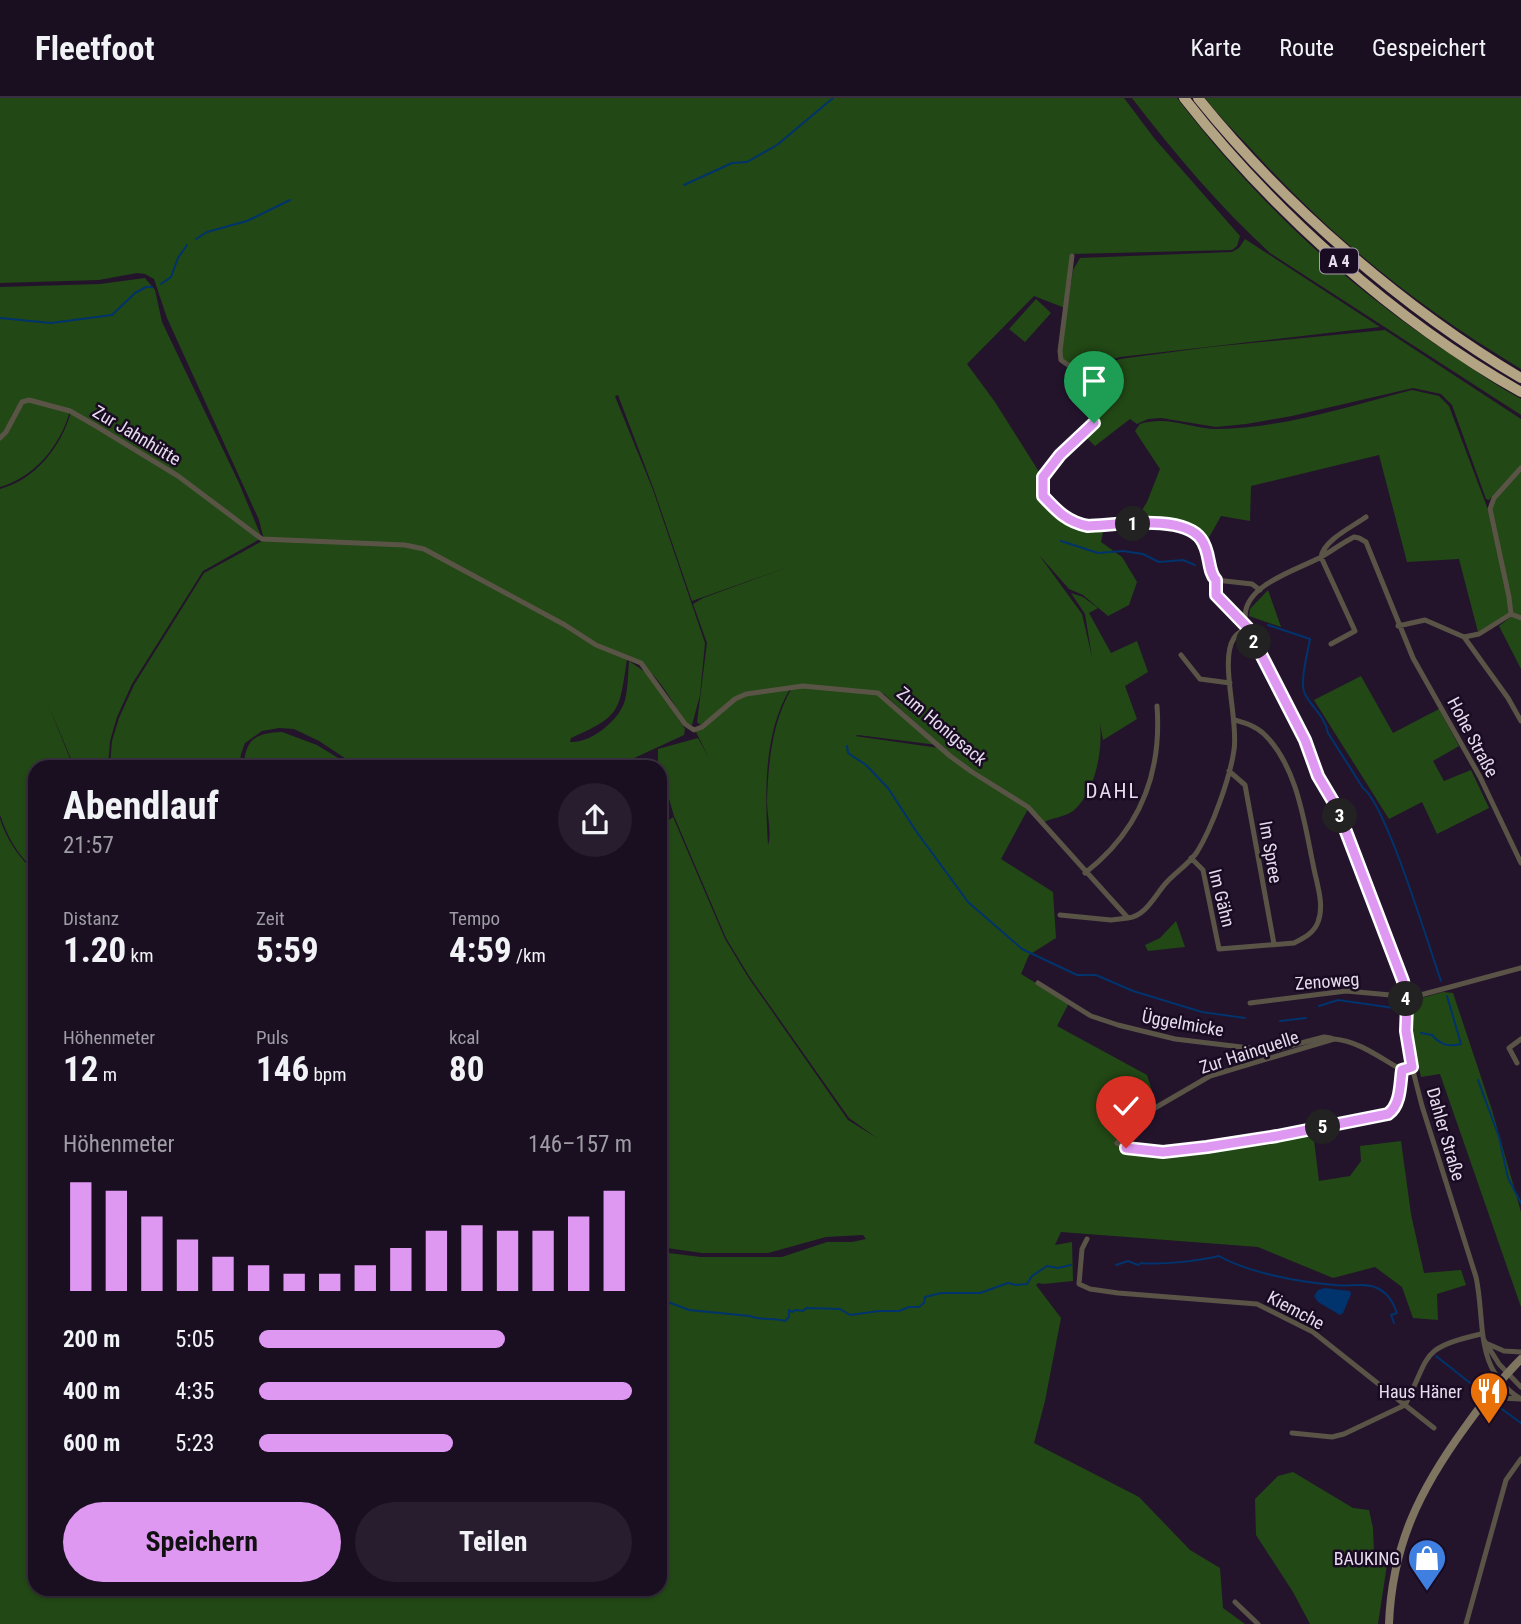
<!DOCTYPE html>
<html lang="de">
<meta charset="utf-8">
<style>
body{margin:0;font-family:"Roboto Condensed",sans-serif;background:#271d2e;color:#f1f3f6;height:100vh;display:flex;flex-direction:column;font-size:26px;white-space:nowrap}
*{box-sizing:border-box;margin:0}
p{font-size:23px;color:#9f9ca5}
.icon{flex:none;width:38px;height:38px;fill:none;stroke:currentColor;stroke-width:2;stroke-linecap:round;stroke-linejoin:round}
.map{position:relative;flex:1;overflow:hidden}
.drawer{position:absolute;left:28px;top:662px;width:639px;height:836px;display:flex;flex-direction:column;background:#1a0f21;border-radius:21px;box-shadow:0 2px 5px #0004,0 0 0 2px #382f3f}
.drawer>*{flex:none}
.pin{position:absolute;display:grid;place-items:center;width:60px;height:60px;color:#fff;margin:-72px -30px;border-radius:50% 50% 50% 0;rotate:-45deg;box-shadow:0 0 7px #0007}
.pin .icon{rotate:45deg}
.km{position:absolute;width:35px;height:35px;margin:-18px;border-radius:50%;background:#222;color:#fff;font-size:19px;line-height:35px;text-align:center}
.round{display:grid;place-items:center;flex:none;width:74px;height:74px;border-radius:37px;background:#271d2e}
.overview{display:flex;align-items:center;justify-content:space-between;height:119px;padding:0 35px}
h1{font-size:38px;font-weight:700;line-height:52px}
.figures{display:grid;grid-template-columns:repeat(3,1fr);gap:10px;height:119px;padding:7px 35px}
.figures div{display:grid;align-content:center}
.figures b{font-size:35px;font-weight:700}
.figures small{font-size:19px;font-weight:400}
.figures p{font-size:19px}
.chart{height:196px;padding:14px 35px}
.chart p{display:flex;justify-content:space-between}
.chart svg{width:100%;height:126px;margin-top:7px;stroke:#df98f2;stroke-width:6}
.primary-button{display:flex;gap:14px;margin-top:auto;padding:14px 35px}
.primary-button a{flex:1;height:80px;border-radius:42px;background:#df98f2;color:#111;font-size:28px;font-weight:700;line-height:80px;text-align:center}
.primary-button a+a{background:#271d2e;color:#f1f3f6}
ul{padding:0 35px;list-style:none;font-size:23px}
li{display:grid;grid-template-columns:112px 84px 1fr;align-items:center;height:52px}
li i{height:18px;border-radius:9px;background:#df98f2}
header{display:flex;align-items:center;gap:42px;box-sizing:border-box;height:98px;padding:0 35px;background:#1a0f21;border-bottom:2px solid #382f3f}
header strong{font-size:33px}
nav{display:flex;gap:38px;margin-inline-start:auto;font-size:24px}
.map>svg:first-child{display:block}
</style>
<header>
<strong>Fleetfoot</strong>
<nav><a>Karte</a><a>Route</a><a>Gespeichert</a></nav>
</header>
<div class="map">
<svg width="1521" height="1526" viewBox="0 0 1521 1526">
<rect width="100%" height="100%" fill="#23142c"/>
<path fill="#224815" d="M0,0h1124l30,40 86,98 -3,10 -5,4 -161,4 -6,54 -31,-12 -67,68 28,38 46,73v22l26,24 37,6 -3,15 21,15 15,25 -8,23 -21,11 -25,-21 -14,-6 -30,-34 43,59 10,43 -7,-43 -14,-21 12,4 15,11 -9,5 22,40 26,-12 11,31 -23,14 12,33 -34,21 -3,-16c3,27 -5,69 -27,87 -8,6 -22,7 -31,12l-14,-17 -56,-35 -22,-17 -66,-60 -6,-2 -76,-7 -57,7 -45,33 -3,-3 10,-79 -14,-39 10,-6 88,-32 -99,35 -38,-111 -36,-95 -3,1 1,3 37,91 52,153 -5,52 -8,30 -6,-2c-15,-22 -31,-58 -59,-64 -8,53 -6,57 -56,79l-1,4c20,2 50,-22 55,-42 3,-12 3,-26 4,-39l19,13 37,55 -1,6 -67,31h-260l-38,-25 -25,-12 -15,-1 -17,3 -17,12 -4,11 -2,12h-129l2,-25 7,-23 15,-33 70,-112 60,-33 -5,-20 -92,-202 -13,-39 -9,-5 -8,-1 -38,7 -99,3z
M1132,0h45c80,104 167,186 276,258 23,15 44,30 68,43v16l-251,-162c-51,-47 -96,-100 -138,-155z
M1205,0h316v271c-103,-62 -188,-130 -269,-219 -16,-17 -33,-34 -47,-52z
M1245,141l135,88 -260,30 -22,7h-30l-5,-5 -2,-8 12,-81 7,-12 152,-6 7,-4z
M145,180l10,12 7,32 77,161 22,53c-41,-30 -194,-147 -240,-135l-16,31 -5,4v-149l100,-3z
M1036,201l15,14 -26,29 -16,-13z
M1385,232l136,89v47l-32,34 -3,-1 -34,-94 -11,-11 -28,-6 -121,28 -46,8 -30,3 -55,-9 -13,1 -11,5 -7,-5 -35,27 -11,-11c13,-14 24,-31 24,-50 0,-8 -6,-14 -4,-21l16,-5 90,-12z
M1412,292l27,6 10,10 38,101 21,91 1,16 -31,18 -19,-73 -52,3 -28,-107 -128,31 -1,35 -29,-5 -14,25c-21,-20 -46,-17 -73,-18l13,-21 13,-33 -25,-38 5,-7c28,-9 51,5 78,5 66,-1 132,-23 194,-39z
M30,303l40,10c-10,35 -35,66 -70,76v-48l22,-36z
M71,314l107,64 82,63 -57,32 -71,113 -15,33 -7,24 -2,25h-34l-26,-62 25,62h-38v104c-17,-14 -28,-34 -35,-55v-326c36,-10 61,-42 71,-77z
M1521,373v145l-8,-2 -22,-105 4,-10z
M1268,492l13,37 -32,-11 1,-7z
M1512,518l9,3v50l-22,-43z
M1361,578l32,57 46,-24 20,37 -26,15 11,20 27,-11 18,38 -52,26 -15,-32 -33,17 -75,-119z
M803,589l74,7 60,51 -79,-10 -3,1 84,12 89,61 -27,50 52,33 3,46 -27,17 -8,19 48,29 -12,23 90,49 10,31 -41,37c43,25 148,-3 197,-11l6,49 31,-5 11,-15 -1,-15 41,-5 10,73 13,59 37,-3 5,15 -29,9 1,26 -25,-2 -11,-31 -27,-20 -42,11 -75,-31 -197,-15 -6,13 17,-3 1,39 -30,3 -5,-1 -2,2 25,33 -16,83 -11,42 105,54 51,53 30,18 3,40 22,16h-1245v-805c7,21 19,39 35,53v717h625v-337l41,5h81l45,-15h25l14,-3 -3,-4 -37,2 -58,16h-66l-42,-6v-420l13,-10 52,122 23,38 100,143 29,18 -28,-20 -100,-142 -23,-38 -52,-122 -16,-55v-12l40,-11 11,20 -13,-26 40,-33 11,-4 43,-6c-27,45 -25,105 -22,156 4,-12 -1,-29 -1,-43 1,-38 5,-81 25,-114z
M282,634l35,13 34,21h-107c1,-27 12,-33 38,-34z
M1176,823l9,26 -37,4 -3,-6 15,-7z
M1443,894l10,1 39,117 29,102v95l-81,-233 -19,3 -11,-49 5,-28z
M1293,1374l60,36 16,2 4,18 1,27 14,3 -10,66h-68l-17,-32 -37,-57 -1,-36 23,-23z"/>
<path fill="#01336c" d="M1325,1190l25,3 1,3 -8,19 -3,2 -22,-13 -4,-6 4,-6z"/>
<g fill="none" stroke-linecap="round" stroke-linejoin="round">
<path stroke="#01336c" stroke-width="2" d="M684,87l48,-22 15,-1 30,-17 56,-47
M196,141l11,-7 40,-11 43,-21
M161,186l10,-7 7,-19 9,-13
M0,220l51,5 61,-8 23,-22 11,-6h6
M1061,443l37,12 25,-2 20,3 16,8 24,-2 12,5
M1268,527l42,14c-2,13 -11,44 -5,55 7,14 20,22 23,39l35,55c23,16 66,159 78,193
M847,648l1,7 18,12 22,23 28,43 52,71 54,47 55,26h19l37,16 69,21 43,6
M1319,908l19,-6 56,8
M1280,923l26,-3
M1421,935l11,2c9,10 15,12 29,9l-14,-48
M1478,982l21,57 9,41 13,25
M1116,1167l12,-4 10,4 3,-2c22,2 56,-2 78,-7 30,17 80,26 115,29 14,2 30,-3 43,3 11,5 16,14 20,25l-6,2 3,8
M660,1201l29,11 61,6c11,5 23,1 35,5l4,-4v-7l3,2 4,-2 7,1 3,-3 34,1 10,6 29,-4h20l10,-4h10l5,-4 1,-6 16,-4h39l28,-10 8,2 11,-1 5,-8 15,-10 11,2 13,-3
M1436,1258l43,34
M1495,1306l26,19"/>
<path stroke="#5a5447" stroke-width="5" d="M1072,158l-12,95 1,9 7,5h30c28,43 -24,70 -46,100 -3,4 -8,9 -9,14 -1,5 0,12 0,17 9,10 19,23 33,27 32,11 90,-12 119,9 20,15 10,37 21,48v15l31,32 58,113 13,36 19,32 63,163 7,34 -1,26 6,36 10,39 54,171c10,46 -3,92 45,122
M0,340l6,-6 16,-30 7,-2 41,11 26,15 82,50 84,63 143,6 19,4 141,76 31,20 45,18 44,61 9,6 8,-3 33,-28 11,-5 57,-8 75,7 72,63 22,16 56,35 100,111c18,-2 27,-23 38,-35 10,-11 23,-19 31,-31 15,-24 33,-74 37,-102 5,-29 -15,-90 0,-112 3,-5 8,-7 13,-11
M1216,482l36,4 8,6
M1511,516l-2,-17 -19,-88 4,-11 27,-30
M1511,516l10,4
M1246,526c-9,-38 50,-53 75,-67 11,-6 21,-14 33,-20l5,1 7,4 47,116 67,119 41,86
M1398,528l27,-6 39,17 15,-3 32,-20
M1464,539l44,61 13,23
M1331,546l24,-13 -34,-74c3,-17 31,-30 45,-40
M1181,557l19,24 30,4
M1229,673l16,14 29,159
M1191,760l12,12 16,79 75,-6c10,-5 20,-10 24,-21 7,-18 -2,-40 -5,-58 -9,-43 -16,-98 -49,-130 -8,-8 -19,-11 -29,-14
M1085,775c54,-42 77,-99 72,-167
M1060,817l51,5 17,-2
M1038,885l53,33 27,9 57,14 83,10h20l46,-12 7,1
M1250,905l96,-12 67,6 108,-29
M1517,965l-8,-15 12,-9
M1402,972c-22,-12 -43,-29 -68,-31l-124,37 -62,36 -31,31c45,26 216,-18 271,-29 13,-9 12,-30 14,-44l10,-3
M1087,1141l-5,10 -3,35 11,5 28,4 139,11 56,28 121,96
M1484,1242l15,24 22,23
M1488,1246l16,7 17,1
M1485,1304l17,-4 18,1
M1405,1307c26,-50 14,-57 76,-71
M1292,1335l40,4 12,-3 61,-29
M1235,1504l23,22
M1466,1526l40,-144 15,-21"/>
<path stroke="#7e745f" stroke-width="8" d="M1389,1526c3,-79 31,-135 77,-198 17,-24 34,-46 55,-67"/>
<path stroke="#b3a483" stroke-width="10" d="M1184,0c89,114 211,223 337,294
M1198,0c85,106 206,211 323,280"/>
</g>
<g fill="none" stroke-linecap="round" stroke-linejoin="round">
<g stroke="#fff" stroke-width="14">
<path id="route" d="M1094,325l-34,32 -17,22v19c14,15 24,26 45,30 29,-1 95,-12 113,13 10,13 6,32 15,41v15l31,32 58,113 13,36 19,32 66,173 4,24 -1,26 6,36 -10,3c-2,14 -1,35 -14,44l-111,22 -70,11 -44,5 -37,-4"/>
</g>
<use href="#route" stroke="#df98f2" stroke-width="9"/>
</g>
<defs>
<g id="restaurant-pin" transform="scale(2.0125)"><path d="M0 17L-7.5 6A9.5 9.5 0 1 1 7.5 6Z" fill="#e8710a" stroke="#190b22"/><path d="M-5-6h1v4h1v-4h1v4h1v-4h1v5L-1.5 .5V6h-2V.5L-5-1ZM5-6V6H3V1.5H1.5Q1.5-4 5-6Z" fill="#fff"/></g>
<g id="shop-pin" transform="scale(2.0125)"><path d="M0 17L-7.5 6A9.5 9.5 0 1 1 7.5 6Z" fill="#3f7fe0" stroke="#190b22"/><path d="M-5-2.5h2.3a2.7 3.5 0 0 1 5.4 0H5L5.5 6h-11ZM-1.5-2.5h3a1.5 2.3 0 0 0-3 0Z" fill="#fff"/></g>
</defs>
<g fill-rule="evenodd">
<use href="#restaurant-pin" x="1489" y="1293"/>
<use href="#shop-pin" x="1427" y="1460"/>
</g>
<g text-anchor="middle" dominant-baseline="central" stroke-width="5" stroke-linejoin="round" paint-order="stroke">
<rect fill="#190b22" stroke="#a89db0" stroke-width="2" x="1320" y="150.5" width="38" height="25" rx="5"/>
<g font-size="16" font-weight="bold" fill="#e6dced">
<text x="1339" y="163">A 4</text>
</g>
<g font-size="18" fill="#e6dced" stroke="#190b22">
<text transform="translate(137 337) rotate(31)">Zur Jahnhütte</text>
<text transform="translate(942 628) rotate(40)">Zum Honigsack</text>
<text transform="translate(1473 639) rotate(62)">Hohe Straße</text>
<text transform="translate(1271 754) rotate(80)">Im Spree</text>
<text transform="translate(1222 800) rotate(76)">Im Gähn</text>
<text transform="translate(1327 883) rotate(-4)">Zenoweg</text>
<text transform="translate(1183 925) rotate(10)">Üggelmicke</text>
<text transform="translate(1249 954) rotate(-18)">Zur Hainquelle</text>
<text transform="translate(1446 1036) rotate(74)">Dahler Straße</text>
<text transform="translate(1296 1212) rotate(28)">Kiemche</text>
</g>
<g font-size="18" fill="#e6dced" stroke="#190b22" text-anchor="end">
<text x="1462" y="1293">Haus Häner</text>
<text x="1400" y="1460">BAUKING</text>
</g>
<g font-size="21" letter-spacing="2" fill="#e6dced" stroke="#190b22">
<text x="1113" y="693">DAHL</text>
</g>
</g>
</svg>
<div class="pin" style="left:1094px;top:325px;background:#1e9e55"><svg class="icon" aria-label="arrive" viewBox="0 0 24 24"><path d="M6 21V4h12l-3 4 3 4H6"/></svg></div>
<div class="pin" style="left:1126px;top:1050px;background:#d93025"><svg class="icon" aria-label="check" viewBox="0 0 24 24"><path d="M5 12l5 5 9-10"/></svg></div>
<b class="km" style="left:1133px;top:426px">1</b>
<b class="km" style="left:1254px;top:544px">2</b>
<b class="km" style="left:1340px;top:718px">3</b>
<b class="km" style="left:1406px;top:901px">4</b>
<b class="km" style="left:1323px;top:1029px">5</b>
<section class="drawer">
<div class="overview"><div><h1>Abendlauf</h1><p>21:57</p></div><a class="round"><svg class="icon" aria-label="share" viewBox="0 0 24 24"><path d="M12 15V3M7 8l5-5 5 5M5 13v7h14v-7"/></svg></a></div>
<div class="figures">
<div><p>Distanz</p><b>1.20<small> km</small></b></div>
<div><p>Zeit</p><b>5:59</b></div>
<div><p>Tempo</p><b>4:59<small> /km</small></b></div>
</div>
<div class="figures">
<div><p>Höhenmeter</p><b>12<small> m</small></b></div>
<div><p>Puls</p><b>146<small> bpm</small></b></div>
<div><p>kcal</p><b>80</b></div>
</div>
<div class="chart"><p><span>Höhenmeter</span>146–157 m</p>
<svg viewBox="0 0 160 44" preserveAspectRatio="none"><path d="M5 44V6M15 44V9M25 44V18M35 44V26M45 44V32M55 44V35M65 44V38M75 44V38M85 44V35M95 44V29M105 44V23M115 44V21M125 44V23M135 44V23M145 44V18M155 44V9"/></svg>
</div>
<ul>
<li><b>200 m</b>5:05<i style="width:66%"></i></li>
<li><b>400 m</b>4:35<i style="width:100%"></i></li>
<li><b>600 m</b>5:23<i style="width:52%"></i></li>
</ul>
<div class="primary-button"><a>Speichern</a><a>Teilen</a></div>
</section>
</div>
